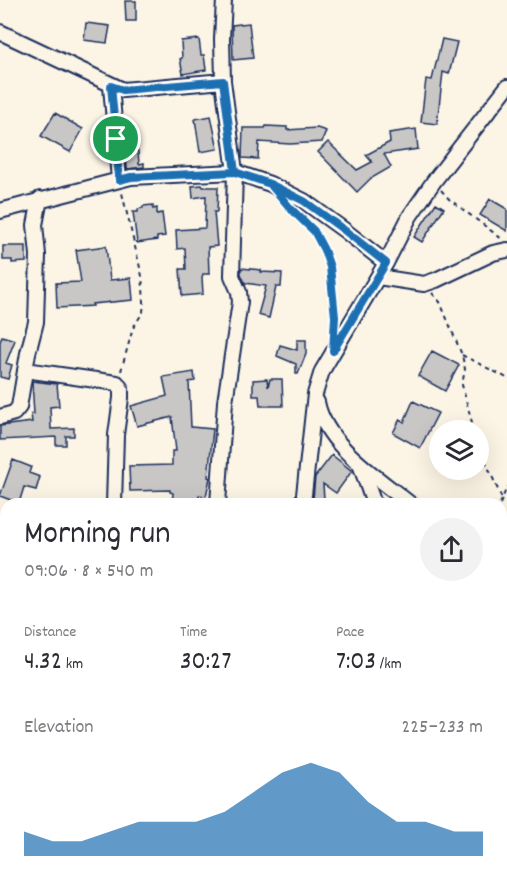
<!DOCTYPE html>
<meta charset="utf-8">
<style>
body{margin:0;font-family:Dekko,sans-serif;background:#f2f2f3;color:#2b2b33;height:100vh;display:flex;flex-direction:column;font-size:22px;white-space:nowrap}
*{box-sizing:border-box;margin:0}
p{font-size:20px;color:#7c7c81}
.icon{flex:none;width:33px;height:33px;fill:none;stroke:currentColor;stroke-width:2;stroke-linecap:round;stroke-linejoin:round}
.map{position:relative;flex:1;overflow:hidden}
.panel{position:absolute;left:0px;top:498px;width:507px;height:386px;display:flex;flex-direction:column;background:#fff;border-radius:18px 18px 0 0;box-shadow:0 6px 24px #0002}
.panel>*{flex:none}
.fabs{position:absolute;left:429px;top:420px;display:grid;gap:12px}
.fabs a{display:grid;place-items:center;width:60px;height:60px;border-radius:50%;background:#fff;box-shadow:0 6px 24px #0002;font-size:30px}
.pin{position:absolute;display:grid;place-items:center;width:51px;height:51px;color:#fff;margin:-26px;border:3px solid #fff;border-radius:50%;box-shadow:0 2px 6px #0007}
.round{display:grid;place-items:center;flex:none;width:63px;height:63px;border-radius:32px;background:#f2f2f3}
.overview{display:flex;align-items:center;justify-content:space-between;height:102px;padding:0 24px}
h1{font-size:33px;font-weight:600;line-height:45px}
.figures{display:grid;grid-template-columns:repeat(3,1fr);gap:9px;height:102px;padding:6px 24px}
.figures div{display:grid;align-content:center}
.figures b{font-size:26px;font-weight:600}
.figures small{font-size:16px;font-weight:400}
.figures p{font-size:16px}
.chart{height:168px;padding:12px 24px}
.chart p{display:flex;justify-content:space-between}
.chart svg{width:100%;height:108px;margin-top:6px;fill:#1f6fb2;opacity:.7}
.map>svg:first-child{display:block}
</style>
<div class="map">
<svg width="507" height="883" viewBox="0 0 507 883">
<rect width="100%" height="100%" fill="#fcf5e5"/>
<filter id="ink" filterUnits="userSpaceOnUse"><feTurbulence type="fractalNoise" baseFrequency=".0167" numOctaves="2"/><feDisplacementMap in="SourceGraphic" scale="12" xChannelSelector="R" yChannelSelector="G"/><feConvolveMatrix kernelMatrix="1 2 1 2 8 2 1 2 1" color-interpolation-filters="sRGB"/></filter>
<g filter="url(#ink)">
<path fill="#c8c7c6" stroke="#1b2f5e" stroke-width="1.5" d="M125,1h11v20h-10z
M86,23l24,3 -3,17 -23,-3z
M249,23l4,35 -20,2 -1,-35z
M199,39l2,16h3l2,15 -23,4 -3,-15 2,-1 -1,-17z
M442,39l15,3 -8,32 -6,-2 -6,52 -16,-2 5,-43 6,1z
M55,113l28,16 -13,23 -29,-16z
M211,116l7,33 -18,3 -5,-33z
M266,126l21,1v3l30,-2 9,3 -4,11 -32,2 -31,-2 -1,17 -16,-1 1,-30h22z
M416,129l2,20 -34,5 7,13 -21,12 -13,13 -39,-40 10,-10 29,28 15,-8 -6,-7 24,-13 -1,-9z
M126,151h12l1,13 5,-1v4l-17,2z
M202,185l1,2h15l-1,25h-3l3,34 -9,1 1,27h-6l-1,3 1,17 -21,2 -2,-27h6l-1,-21 -8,1 -1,-19 29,-2 1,-32 -13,2 -1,-12z
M490,199l17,10v22l-27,-16z
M436,203l8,5 -22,34 -8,-5z
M153,205v4l4,-1v6l5,-1 3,23 -8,1v3l-20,3 -4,-31h5v-3l5,-1v-2z
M3,246h23v16l-14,1v-3h-9z
M106,246l4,34 21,-2 2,22 -41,4 1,2 -36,2 -1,-25 25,-1 -5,-32z
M241,268l20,2v2l21,1 -1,14h-5l-7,31 -11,-3 8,-29 -21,-3 -4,-9z
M2,336l13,4 -9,23 6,2 -4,14 -8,-2v-35z
M297,340h9v14l-8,20h-2v-10l-19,-8 3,-11 17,5z
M432,351l27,14 -14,26 -27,-15z
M194,372l1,9 -6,1 2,45 22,2 -5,48 2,1 -4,18 -7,-1 -1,9h-26l1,-11 -3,-1v-2l-40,1 -1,-25 43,-1v-14h4l-4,-34 -35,9 -6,-20 36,-10 -4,-19z
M267,379l1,8 2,-8h12l1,27h-23l-1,-10h-6v-16z
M32,381l25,3 2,22 -9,1 1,22 23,-1v8h-8v9h-10v-8l-56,3v-14l32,-4 -1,-8h3z
M413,401l25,12 -18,35 -27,-15 7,-14 4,3z
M332,455l20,16 -16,22 -13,-9 1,15h-11l2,-22z
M13,460l18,7 -2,6 11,4 -4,13 -12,-3 -5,16 -19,-7z"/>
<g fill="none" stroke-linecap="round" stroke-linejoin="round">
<g stroke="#1b2f5e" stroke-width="18">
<path id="street" d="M0,32l123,58 100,-9
M111,86l8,94
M0,211l131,-34 104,-5 35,12 34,17 40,29 42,33
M378,277l46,7 12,-4 57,-27 14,-3
M25,370l92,13 4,6v9l-5,37 -2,69
M317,402c8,43 61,76 93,102
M0,417l14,-4 5,-6 9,-54 8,-31 2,-67 -3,-30 5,-26
M360,464l14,40
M218,504l7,-102 15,-100 -1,-10 -7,-16 3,-104 -12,-91 -1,-42 2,-39
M303,504l12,-110 7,-23 64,-108 24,-47 24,-35 73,-94
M501,583l6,5
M501,828l6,4
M0,852l6,6
M44,878l24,5
M326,878l34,5
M164,883l3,-5"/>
</g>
<path stroke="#1b2f5e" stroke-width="2" stroke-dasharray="4.5 4.5" stroke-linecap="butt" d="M441,190l8,9 53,40
M291,210c31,29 37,40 41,82 1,11 3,22 2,33
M432,293l8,9 22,53 3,14 -3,16 12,45
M462,355l45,23
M121,371l12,-43 10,-16 1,-11 -2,-25 -20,-83
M478,444l24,55
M500,504l7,-17
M199,878l3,5"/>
<use href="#street" stroke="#fcf5e5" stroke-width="14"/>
</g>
</g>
<g fill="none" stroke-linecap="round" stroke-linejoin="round" filter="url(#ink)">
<g stroke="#fff" stroke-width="12">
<path id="route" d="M116,139l3,41 12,-3 104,-5 35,12 34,17 40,29 42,33 -53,88 2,-34 -5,-50 -6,-17 -10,-19 -23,-22 -21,-25 -35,-12 -12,-91 -100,9 -12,-4 5,53"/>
</g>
<use href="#route" stroke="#1f6fb2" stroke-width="8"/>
</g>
</svg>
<div class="fabs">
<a><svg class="icon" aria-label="layers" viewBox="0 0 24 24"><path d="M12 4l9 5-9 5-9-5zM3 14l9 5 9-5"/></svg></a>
</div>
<div class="pin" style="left:116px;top:139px;background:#1e9e55"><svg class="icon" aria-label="arrive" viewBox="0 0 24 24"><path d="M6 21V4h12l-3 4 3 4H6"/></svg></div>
<section class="panel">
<div class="overview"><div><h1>Morning run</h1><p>09:06 · 8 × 540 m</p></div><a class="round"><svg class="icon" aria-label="share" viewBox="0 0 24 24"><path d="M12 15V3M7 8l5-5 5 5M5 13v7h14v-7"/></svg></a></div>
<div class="figures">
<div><p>Distance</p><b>4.32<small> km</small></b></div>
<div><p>Time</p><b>30:27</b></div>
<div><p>Pace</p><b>7:03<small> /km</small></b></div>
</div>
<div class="chart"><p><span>Elevation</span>225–233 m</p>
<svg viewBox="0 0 160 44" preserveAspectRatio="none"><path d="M0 44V34L10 38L20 38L30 34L40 30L50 30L60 30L70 26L80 18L90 10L100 6L110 10L120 22L130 30L140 30L150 34L160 34V44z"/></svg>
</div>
</section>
</div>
